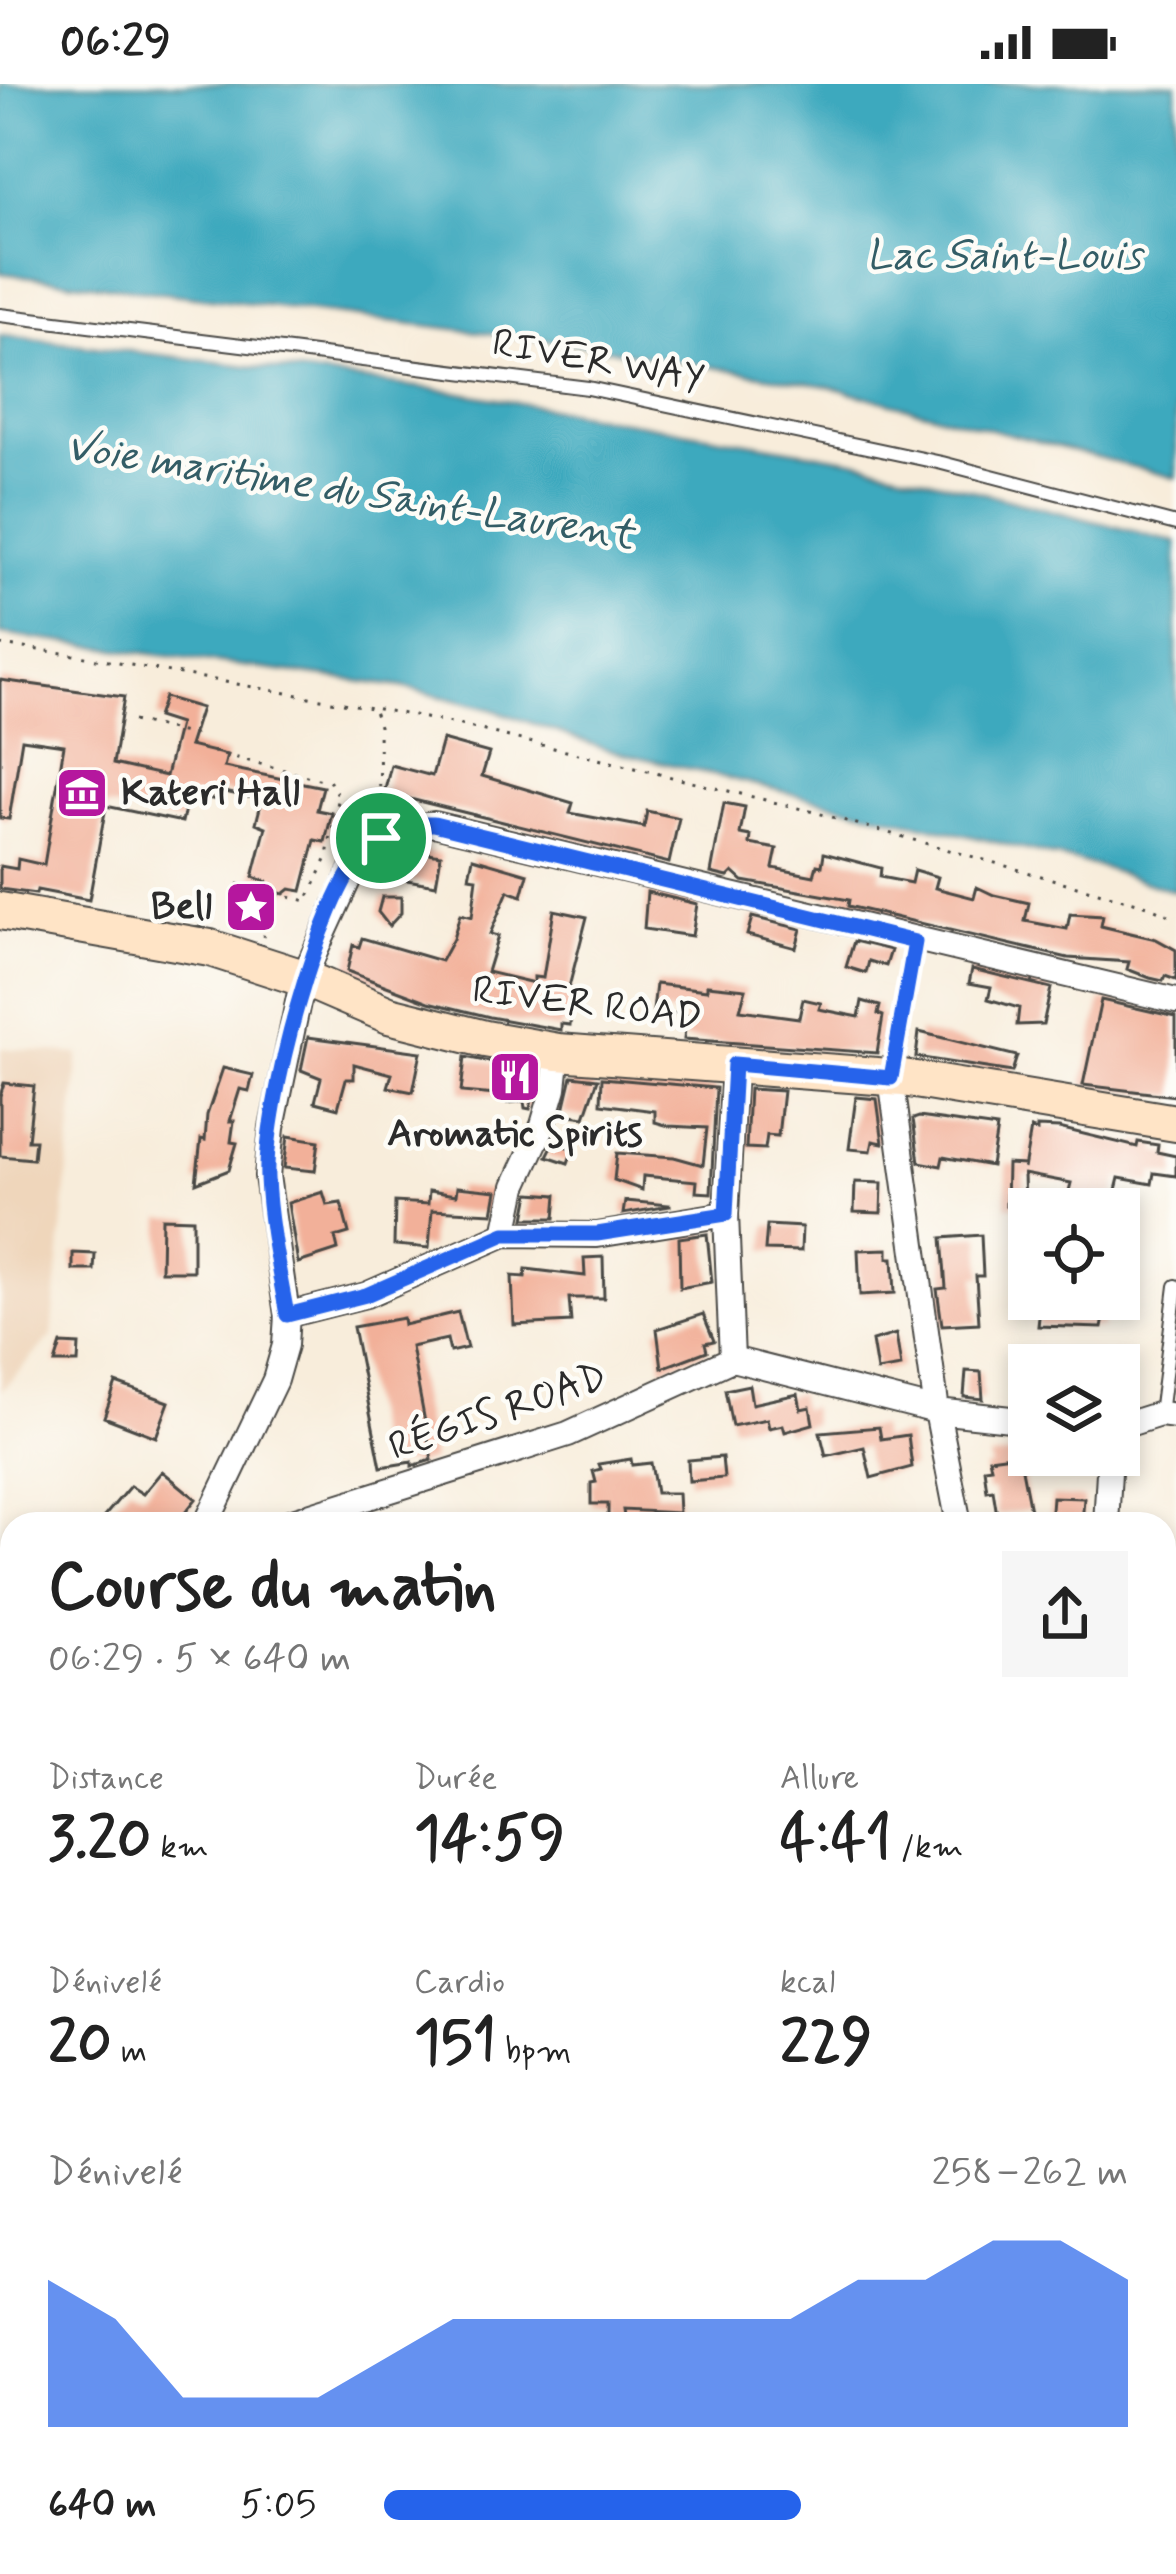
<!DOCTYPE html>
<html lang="fr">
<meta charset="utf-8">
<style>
body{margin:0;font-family:Mynerve,sans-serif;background:#f6f6f6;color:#222;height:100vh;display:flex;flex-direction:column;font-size:45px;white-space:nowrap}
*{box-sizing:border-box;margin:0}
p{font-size:39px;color:#767676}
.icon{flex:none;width:66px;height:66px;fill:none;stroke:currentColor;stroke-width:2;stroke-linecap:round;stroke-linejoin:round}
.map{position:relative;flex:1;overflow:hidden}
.details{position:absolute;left:0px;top:1428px;width:1176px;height:1062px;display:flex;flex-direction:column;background:#fff;border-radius:36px 36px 0 0;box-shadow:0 6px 18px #0003}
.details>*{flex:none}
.controls{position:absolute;left:1008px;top:1104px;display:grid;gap:24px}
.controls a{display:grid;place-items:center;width:132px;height:132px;border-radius:0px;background:#fff;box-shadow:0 6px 18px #0003;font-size:60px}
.pin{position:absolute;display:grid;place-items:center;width:102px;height:102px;color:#fff;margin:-51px;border:6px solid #fff;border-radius:50%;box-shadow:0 3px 12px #0007}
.round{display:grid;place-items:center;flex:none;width:126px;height:126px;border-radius:0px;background:#f6f6f6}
.headline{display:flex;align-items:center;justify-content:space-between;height:204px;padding:0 48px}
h1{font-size:66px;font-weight:800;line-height:90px}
.figures{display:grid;grid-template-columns:repeat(3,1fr);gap:18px;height:204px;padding:12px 48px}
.figures div{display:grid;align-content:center}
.figures b{font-size:60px;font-weight:800}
.figures small{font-size:33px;font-weight:400}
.figures p{font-size:33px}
.chart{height:336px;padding:24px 48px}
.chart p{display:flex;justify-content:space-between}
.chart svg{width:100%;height:216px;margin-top:12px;fill:#2563eb;opacity:.7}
ul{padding:0 48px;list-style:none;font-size:39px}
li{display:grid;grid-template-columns:192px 144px 1fr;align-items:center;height:90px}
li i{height:30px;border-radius:15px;background:#2563eb}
.status{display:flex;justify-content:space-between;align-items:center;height:84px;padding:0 60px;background:#fff;direction:ltr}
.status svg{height:33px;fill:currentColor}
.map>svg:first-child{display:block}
</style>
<div class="status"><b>06:29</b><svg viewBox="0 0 49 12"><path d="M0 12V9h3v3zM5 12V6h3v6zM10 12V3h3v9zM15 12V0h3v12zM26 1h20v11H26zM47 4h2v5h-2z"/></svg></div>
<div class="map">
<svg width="1176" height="2490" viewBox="0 0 1176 2490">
<rect width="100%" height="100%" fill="#fdfcf7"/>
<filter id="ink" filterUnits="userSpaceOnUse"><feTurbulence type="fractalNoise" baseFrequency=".00833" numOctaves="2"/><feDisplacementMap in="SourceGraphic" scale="24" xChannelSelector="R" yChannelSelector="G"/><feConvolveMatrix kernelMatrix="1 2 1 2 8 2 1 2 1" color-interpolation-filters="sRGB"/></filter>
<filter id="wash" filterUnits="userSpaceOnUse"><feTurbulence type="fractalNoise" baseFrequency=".004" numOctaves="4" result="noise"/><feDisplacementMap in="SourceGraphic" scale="48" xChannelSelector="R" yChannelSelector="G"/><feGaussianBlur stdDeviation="2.7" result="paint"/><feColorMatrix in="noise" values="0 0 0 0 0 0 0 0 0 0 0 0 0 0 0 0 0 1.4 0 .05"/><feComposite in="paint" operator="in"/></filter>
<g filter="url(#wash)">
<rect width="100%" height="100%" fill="#f8eddb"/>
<path fill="#efd6bb" d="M0,964l79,6 -27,282 -52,56z"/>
<path fill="#3ea9be" stroke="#346a74" stroke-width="3" d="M0,0h1176v394l-349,-92 -244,-41 -583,-72z
M0,251l449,56 405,69 322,82v350l-73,-24 -497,-119 -112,-39 -92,-23 -402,-53z"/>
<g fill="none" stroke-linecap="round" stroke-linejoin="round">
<path stroke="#3ea9be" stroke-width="6" d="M1164,2286l12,1
M545,2490l6,-12"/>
</g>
<g id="blocks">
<path fill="#f2b099" d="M0,596l124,17 -11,67 53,12 13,-52 -22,-7 7,-20 37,11 -12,38 38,9 -3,12 99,20 -6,23 15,3 -7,29 -10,-2 -13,51 -12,-2 -6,5 -18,-4 1,-8 -14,-5 13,-50 -10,-4 6,-23 -42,-9 -2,9 -30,-5 -6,27 -76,-16 -17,94 -52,-10 -1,4 -36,-5v-23l17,3 1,-10 26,6 20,-120 -42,-6 -13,80 -9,-1z
M442,656l47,13 -7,23 91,27 -3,10 74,14 3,-16 32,7 -10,45 -263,-65 -2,5 -21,-5 8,-33 41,11z
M724,719l21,4 -5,27 11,2 -1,8 27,5 -4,19 41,8 3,-11 5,1 2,-13 57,15 -1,9 31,6 3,-13 24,7 -3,11 39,10 3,-11 17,8 35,8 -4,18 42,8 3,-15 33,2 -2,10 55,13 20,11v30l-11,-4 -2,5 -13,-3 -23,-9 2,-7 -61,-4 -220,-52 1,-6 -106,-19 -10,-9 -5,5 -17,-4z
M422,768l19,3 -5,30 -35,-6 5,-25 15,3z
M473,774l55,16 -6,22 -14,-5 -18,43 8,2 -11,36 47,11v-6l9,1 11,-68 33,7 -19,74 5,1 -3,33 -9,-1v6l-71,-13 -61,-15 -82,-31 6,-26 6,2 3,-9 79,23 12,-22 7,-25 12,3 5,-39 -8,-1z
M647,808l50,12 -5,32 -48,-7z
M382,813h19v16l-12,13 -11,-14z
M752,833l49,12 -5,19 -49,-13z
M854,857l37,9 -5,16 -17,-5 -3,12 -20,-6z
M972,885l79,19 -8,36 -26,1 2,-17 -31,-9 3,-12 -22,-4z
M656,900l51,6v-5l39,4 -6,21 59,8 4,-19 18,4 -2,6 40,8 3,-16 18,5 -2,8 5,2 -6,37 -193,-14 2,-24 -33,-4z
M1101,916l75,17v79l-93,-11z
M919,948l98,24 -5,16 -96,-15z
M308,953l113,15 -8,40 -25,-5 4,-13 -38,-10v15h-8l-8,29 -23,-6 6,-24 -20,-8z
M465,973l74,15 -9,37 -5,-1 -1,-7 -16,2 -1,-7 -46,-4z
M223,984l30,7 -4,16 -9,-2 -10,32h4l-3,21 6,1 -8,27 -33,13 5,-44 4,1 2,-25z
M572,992l26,3 -13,38 -22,-3z
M602,994l114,10 -5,105 -15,-1 1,-11 -54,-5 -1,14 -28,-10 3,-27 57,4 29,8 4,-37 -38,-2 -14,-4v-11l-54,-7z
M4,999l30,3 -6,54h7l-2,19 -33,-3v-60z
M749,1005l34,2 -5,45 -11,-1 -2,14 -19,-1z
M856,1013l21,2 6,44 -10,-2 -2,10 -22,-2z
M919,1033l78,11 -6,38 -48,-9 -2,9 -22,-4 -6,-43z
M1037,1043l22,1 78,19 1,-5 20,3 -1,7 19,4v20l-22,-3 -2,11 -33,-6 -7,28 -44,-11 3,-12 -47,-9 1,32h-19l1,-42 17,1v4l7,-40 6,2z
M288,1052l31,5 -4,30 -31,-3z
M554,1058l19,7 -5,14 -21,-7z
M855,1098l27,1 -1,30 -27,-1z
M457,1103l40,4 -4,22 -61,-3 -3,38 -35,-3 1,-43 33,2 1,-13 27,4z
M323,1108l4,13 14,-2 8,30 -14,4 3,13 -40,13 -10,-60z
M530,1109l27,2 -2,23h-30z
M625,1117l45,4v1l-47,8z
M162,1134l31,1v52h-32z
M767,1141l35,2 -1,24 -36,-1z
M707,1150l5,48 -32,6 -1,-50z
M981,1151l2,41h-7l3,47 -37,2 -5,-36 9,-1 -4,-50z
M888,1165v9h5l2,35 -35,2 -2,-45z
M73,1169l22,1 -1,16h-21z
M603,1173l1,41h-35l2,24 -57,3 -2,-49 13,1 1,-8 59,7 -1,-18z
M1041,1215l32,4v-4h35l-6,29 -64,-2z
M458,1228l9,36 -17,4 -3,-13 -36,8 21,113 -20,6v-4l-31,5 -28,-140 50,-9 1,7z
M703,1230l11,27 -9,2 2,8 -45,17 -5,-39z
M896,1250l5,33 -24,4 -5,-30z
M61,1260l18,1 -1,18h-23z
M966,1287l15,1 2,27 -19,-2z
M116,1299l53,19 -13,35 -52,-20z
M749,1301l3,19 46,-10 3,15 9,-2 3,17 -28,8 -2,-7 -14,3 -2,-9 -35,7 -7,-36z
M879,1343l2,12 27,-4 4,32 -41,11 -7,-31 -38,9 -6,-24z
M1019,1370l11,56 -33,5 -4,-25 -6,1 -3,-23 7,-1 -2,-9z
M722,1373l2,21 -35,3 -1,-21z
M631,1375l1,6 19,-2 5,30h22l1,20 -56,-3 2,14h-17v-20h-17v-21l5,-1 -3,-11 8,-2 -2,-5z
M162,1387l34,28 -20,25h-78l32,-38 13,8z
M1052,1413l32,1 -2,26h-32z"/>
</g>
</g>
<g filter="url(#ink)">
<use href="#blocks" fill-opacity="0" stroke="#4a4845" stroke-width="3"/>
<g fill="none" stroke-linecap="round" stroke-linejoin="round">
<g stroke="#4a4845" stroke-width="16">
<path id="lane" d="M0,231l588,73 354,75 234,61
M893,987l22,-129
M1160,1330l16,-128
M1165,1740l11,-58"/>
</g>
<g stroke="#4a4845" stroke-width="28">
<path id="street" d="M891,994l46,333 22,113
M505,1150l10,-48 28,-61 11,-37 4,-36
M287,1231l79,-20 139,-61 92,1 129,-21
M732,1275l205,52 92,10
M732,1275l-6,-145 8,-149
M1119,1343l41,-13 16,2
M206,1440l69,-144 10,-35 2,-30 -20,-139 5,-48 31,-150 51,-111 14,-20 24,-17 42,-6 742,177
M283,1440l285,-90 164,-75
M1106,1440l4,-69
M0,1625l12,-10
M1164,2189l12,2
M0,2225l12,12
M1164,2395l12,6
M348,2490l2,-12
M965,2490l6,-12"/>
</g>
<g stroke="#4a4845" stroke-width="40">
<path id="secondary" d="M0,827l210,37 93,30 86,37 96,24 73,13 345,26 273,45
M1164,1741l12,5
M0,1959l12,-5"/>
</g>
<path stroke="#4a4845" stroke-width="3" stroke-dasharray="3 9" stroke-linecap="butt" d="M0,561l63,8 308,55
M133,637l61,14 -3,11 139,36 9,14 -13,64 -19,41 -32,-7 -12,43
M380,727l-1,-85 -6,-18 83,16 358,88 334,94 28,12
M237,800l38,10"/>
<use href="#lane" stroke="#fff" stroke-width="12"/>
<use href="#street" stroke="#fff" stroke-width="24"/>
<use href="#secondary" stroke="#ffe4c6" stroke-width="36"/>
</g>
</g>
<g fill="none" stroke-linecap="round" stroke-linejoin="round" filter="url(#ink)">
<g stroke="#fff" stroke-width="24">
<path id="route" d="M416,740h18l481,118 -24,136 -157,-14 -8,150 -129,20h-92l-139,61 -79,20c-8,-45 -18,-91 -20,-137 -3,-70 51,-280 100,-330 13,-14 31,-19 49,-24z"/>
</g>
<use href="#route" stroke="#2563eb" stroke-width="15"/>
</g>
<defs>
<g id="museum-square" transform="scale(2.7)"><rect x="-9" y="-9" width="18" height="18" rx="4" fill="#b5179e" stroke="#fdfcf7"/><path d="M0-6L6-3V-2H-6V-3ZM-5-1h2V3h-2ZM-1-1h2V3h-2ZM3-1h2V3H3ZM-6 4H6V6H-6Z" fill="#fff"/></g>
<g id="sight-square" transform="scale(2.7)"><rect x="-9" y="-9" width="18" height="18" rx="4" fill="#b5179e" stroke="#fdfcf7"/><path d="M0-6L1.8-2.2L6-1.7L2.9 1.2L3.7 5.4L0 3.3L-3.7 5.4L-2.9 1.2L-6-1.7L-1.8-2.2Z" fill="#fff"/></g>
<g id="restaurant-square" transform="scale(2.7)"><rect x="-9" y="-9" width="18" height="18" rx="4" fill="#b5179e" stroke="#fdfcf7"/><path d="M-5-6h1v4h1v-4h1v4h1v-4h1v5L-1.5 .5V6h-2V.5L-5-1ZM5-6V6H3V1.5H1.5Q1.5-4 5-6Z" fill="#fff"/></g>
</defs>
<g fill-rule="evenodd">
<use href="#museum-square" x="82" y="709"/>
<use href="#sight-square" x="251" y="823"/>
<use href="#restaurant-square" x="515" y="993"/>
</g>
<g text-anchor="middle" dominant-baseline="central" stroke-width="9" stroke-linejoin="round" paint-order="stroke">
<g font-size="39" fill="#2b2b2b" stroke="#fdfcf7">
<text transform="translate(598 278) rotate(10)">RIVER WAY</text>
<text transform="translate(587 921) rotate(7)">RIVER ROAD</text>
<text transform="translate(498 1329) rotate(-19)">RÉGIS ROAD</text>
</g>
<g font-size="39" font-weight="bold" fill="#2b2b2b" stroke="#fdfcf7" text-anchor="start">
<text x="121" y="709">Kateri Hall</text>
<text x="212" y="823" text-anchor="end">Bell</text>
<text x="515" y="1050" text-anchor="middle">Aromatic Spirits</text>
</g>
<g font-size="42" font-style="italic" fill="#335d66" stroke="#fdfcf7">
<text x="1004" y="172">Lac Saint-Louis</text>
<text transform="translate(350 408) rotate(9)">Voie maritime du Saint-Laurent</text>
</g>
</g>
</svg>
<div class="controls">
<a><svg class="icon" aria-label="locate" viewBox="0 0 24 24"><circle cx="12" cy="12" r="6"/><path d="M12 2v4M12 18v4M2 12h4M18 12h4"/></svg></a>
<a><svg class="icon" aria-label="layers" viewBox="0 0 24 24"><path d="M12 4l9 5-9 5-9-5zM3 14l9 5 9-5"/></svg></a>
</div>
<div class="pin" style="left:381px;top:754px;background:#1e9e55"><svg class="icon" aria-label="arrive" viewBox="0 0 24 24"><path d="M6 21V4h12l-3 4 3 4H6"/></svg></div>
<section class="details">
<div class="headline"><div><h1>Course du matin</h1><p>06:29 · 5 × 640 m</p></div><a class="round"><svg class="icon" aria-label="share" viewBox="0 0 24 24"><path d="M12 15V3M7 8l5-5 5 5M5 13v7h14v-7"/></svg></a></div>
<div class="figures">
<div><p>Distance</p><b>3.20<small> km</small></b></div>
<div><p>Durée</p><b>14:59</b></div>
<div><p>Allure</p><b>4:41<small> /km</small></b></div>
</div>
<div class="figures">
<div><p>Dénivelé</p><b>20<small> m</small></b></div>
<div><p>Cardio</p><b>151<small> bpm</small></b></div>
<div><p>kcal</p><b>229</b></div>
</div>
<div class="chart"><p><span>Dénivelé</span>258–262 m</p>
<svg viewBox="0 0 160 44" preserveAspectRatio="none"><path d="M0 44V14L10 22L20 38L30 38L40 38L50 30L60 22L70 22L80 22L90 22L100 22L110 22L120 14L130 14L140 6L150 6L160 14V44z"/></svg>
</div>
<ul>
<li><b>640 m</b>5:05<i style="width:56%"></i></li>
</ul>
</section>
</div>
